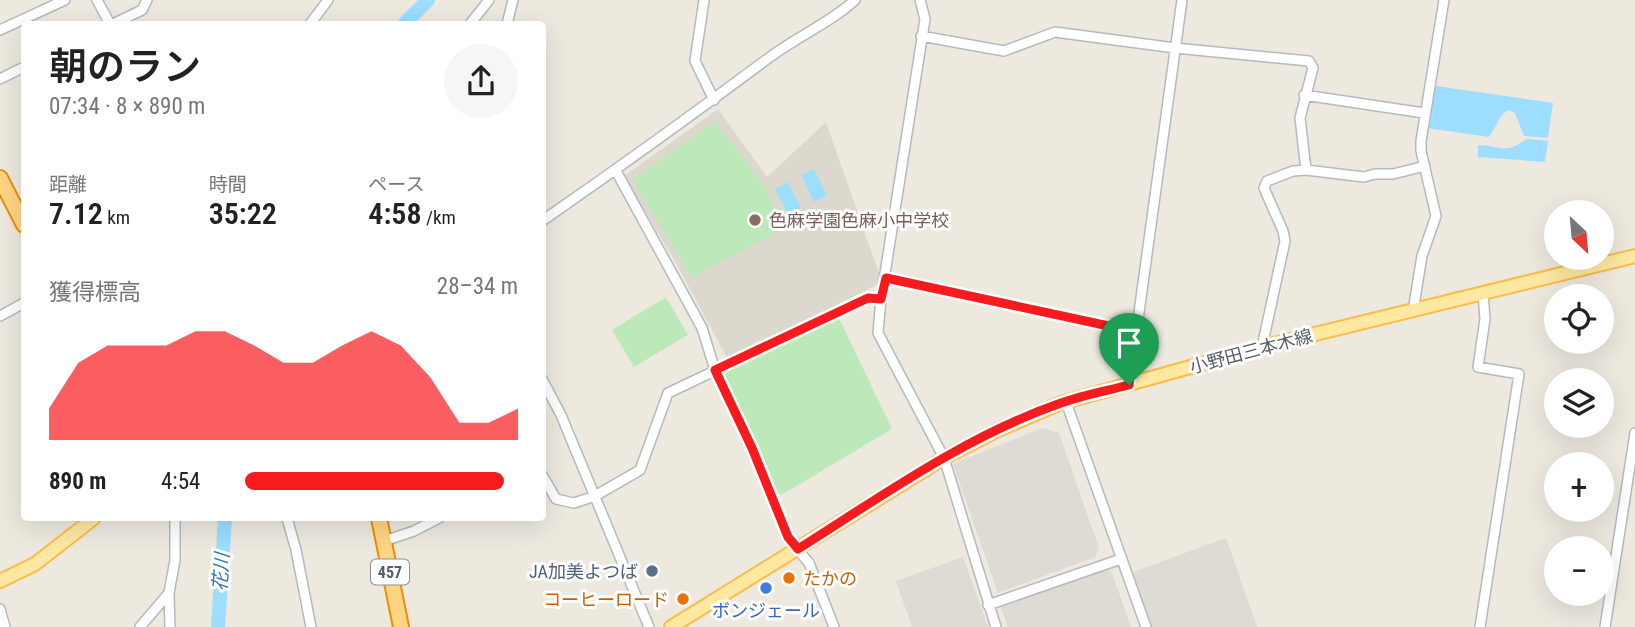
<!DOCTYPE html>
<html lang="ja">
<meta charset="utf-8">
<style>
body{margin:0;font-family:"Roboto Condensed","Noto Sans JP",sans-serif;background:#f6f6f6;color:#222;height:100vh;display:flex;flex-direction:column;font-size:26px;white-space:nowrap}
*{box-sizing:border-box;margin:0}
p{font-size:23px;color:#767676}
.icon{flex:none;width:38px;height:38px;fill:none;stroke:currentColor;stroke-width:2;stroke-linecap:round;stroke-linejoin:round}
.map{position:relative;flex:1;overflow:hidden}
.side{position:absolute;left:21px;top:21px;width:525px;height:500px;display:flex;flex-direction:column;background:#fff;border-radius:7px;box-shadow:0 7px 28px #0002}
.side>*{flex:none}
.needle{width:46px;rotate:154deg}
.buttons{position:absolute;left:1544px;top:200px;display:grid;gap:14px}
.buttons a{display:grid;place-items:center;width:70px;height:70px;border-radius:50%;background:#fff;box-shadow:0 7px 28px #0002;font-size:35px}
.pin{position:absolute;display:grid;place-items:center;width:60px;height:60px;color:#fff;margin:-72px -30px;border-radius:50% 50% 50% 0;rotate:-45deg;box-shadow:0 0 7px #0007}
.pin .icon{rotate:45deg}
.round{display:grid;place-items:center;flex:none;width:74px;height:74px;border-radius:37px;background:#f6f6f6}
.summary{display:flex;align-items:center;justify-content:space-between;height:119px;padding:0 28px}
h1{font-size:38px;font-weight:600;line-height:52px}
.figures{display:grid;grid-template-columns:repeat(3,1fr);gap:10px;height:119px;padding:7px 28px}
.figures div{display:grid;align-content:center}
.figures b{font-size:30px;font-weight:600}
.figures small{font-size:19px;font-weight:400}
.figures p{font-size:19px}
.chart{height:196px;padding:14px 28px}
.chart p{display:flex;justify-content:space-between}
.chart svg{width:100%;height:126px;margin-top:7px;fill:#f81b1d;opacity:.7}
ul{padding:0 28px;list-style:none;font-size:23px}
li{display:grid;grid-template-columns:112px 84px 1fr;align-items:center;height:52px}
li i{height:18px;border-radius:9px;background:#f81b1d}
.map>svg:first-child{display:block}
</style>
<div class="map">
<svg width="1635" height="627" viewBox="0 0 1635 627">
<rect width="100%" height="100%" fill="#ede9df"/>
<path fill="#dddbd4" d="M1042,428l17,5 40,115 -4,9 -97,36 -45,-129z
M1226,538l31,89h-108l-19,-54z
M963,557l25,70h-76l-16,-46z
M1107,569l5,4 19,54h-123l-8,-21z"/>
<path fill="#dcd8ce" d="M718,109l49,68 59,-55 56,160 -154,78 -52,-97 -52,-87z"/>
<path fill="#bde8b9" d="M715,122l50,65 18,42 -91,48 -59,-97z
M666,297l22,38 -54,32 -22,-37z
M839,318l53,111 -109,65 -10,1 -48,-118 2,-7z"/>
<path fill="#9dddff" d="M1436,86l117,17 -5,35 -24,-2 -9,-23 -7,-3 -6,5 -13,22 -62,-9z
M1527,139l21,2 -3,21 -67,-5v-12c11,-1 21,5 32,3 5,-1 12,-6 17,-9z
M814,169l13,26 -13,7 -13,-27z
M788,182l13,26 -13,7 -13,-26z"/>
<g fill="none" stroke-linecap="round" stroke-linejoin="round">
<path stroke="#9dddff" stroke-width="14" d="M404,24l24,-24
M218,627l7,-109"/>
<g stroke="#b5b9be" stroke-width="12">
<path id="minor" d="M97,0l13,24
M704,0l-9,61 19,39
M920,0l5,19 -44,280 -3,34 66,125 52,169
M113,24l29,-14 5,-10
M310,24l18,-24
M470,24l19,-24
M507,24l6,-24
M0,30l65,-30
M921,36l83,15 51,-19 120,16 134,13 4,7 -13,50 6,52
M0,79l24,-12
M1304,95l120,18
M616,171l86,157 13,42 37,78 36,90 21,25 25,64
M542,221c78,-54 153,-108 228,-164 28,-21 60,-34 85,-57
M886,278l231,50 18,1
M1413,311l9,-55 14,-40 -15,-65v-10l23,-141
M0,316l24,-13
M1262,347l23,-106 -2,-10 -19,-43 3,-7 26,-10 13,-1 58,7 11,-3h18l32,-8
M542,379l19,36 88,212
M1129,385l53,-385
M1066,402l80,225
M542,475l14,24 18,4 21,-7 45,-26 28,-77 200,-95 13,1
M287,518l9,32 15,77
M384,541l30,-10 25,-13
M988,605l133,-46
M0,609l5,18
M140,627l29,-34
M170,627l-1,-34 6,-33v-42
M1480,627l39,-253 -41,-7 7,-48 -2,-26
M1605,627l30,-194"/>
</g>
<g stroke="#fdbb48" stroke-width="16">
<path id="major" d="M0,581l35,-17 59,-46
M671,627l273,-169 54,-28 63,-27 201,-56 373,-91"/>
</g>
<g stroke="#ec8e00" stroke-width="18">
<path id="highway" d="M0,178l24,47
M379,518l22,109"/>
</g>
<use href="#minor" stroke="#fff" stroke-width="9"/>
<use href="#major" stroke="#ffe8a2" stroke-width="12"/>
<use href="#highway" stroke="#ffd584" stroke-width="14"/>
</g>
<g fill="none" stroke-linecap="round" stroke-linejoin="round">
<g stroke="#fff" stroke-width="14">
<path id="route" d="M886,278l232,50 17,1 -6,56c-23,6 -46,10 -68,18 -95,33 -179,93 -263,146l-10,-12 -36,-89 -37,-78 153,-72 13,1z"/>
</g>
<use href="#route" stroke="#f81b1d" stroke-width="9"/>
</g>
<circle fill="#8d6e63" stroke="#fff" stroke-width="2.5" cx="755" cy="220" r="7"/>
<circle fill="#5c6f8a" stroke="#fff" stroke-width="2.5" cx="652" cy="571" r="7"/>
<g fill="#e8710a" stroke="#fff" stroke-width="2.5">
<circle cx="789" cy="578" r="7"/>
<circle cx="683" cy="599" r="7"/>
</g>
<circle fill="#3f7fe0" stroke="#fff" stroke-width="2.5" cx="766" cy="588" r="7"/>
<g text-anchor="middle" dominant-baseline="central" stroke-width="6" stroke-linejoin="round" paint-order="stroke">
<rect fill="#fff" stroke="#8a8e91" stroke-width="2" x="371" y="559.5" width="38" height="25" rx="5"/>
<g font-size="16" font-weight="bold" fill="#585e62">
<text x="390" y="572">457</text>
</g>
<g font-size="18" fill="#785e54" stroke="#fff" text-anchor="start">
<text x="769" y="220">色麻学園色麻小中学校</text>
</g>
<g font-size="18" fill="#585e62" stroke="#fff">
<text transform="translate(1251 351) rotate(-15)">小野田三本木線</text>
</g>
<g font-size="18" fill="#4e5e75" stroke="#fff" text-anchor="end">
<text x="638" y="571">JA加美よつば</text>
</g>
<g font-size="18" fill="#c56008" stroke="#fff" text-anchor="start">
<text x="803" y="578">たかの</text>
<text x="669" y="599" text-anchor="end">コーヒーロード</text>
</g>
<g font-size="18" fill="#366cbe" stroke="#fff">
<text x="766" y="610">ボンジェール</text>
</g>
<g font-size="19" font-style="italic" fill="#317ab0" stroke="#fff">
<text transform="translate(221 572) rotate(-86)">花川</text>
</g>
</g>
</svg>
<div class="buttons">
<a><svg class="needle" viewBox="-14 -14 28 28"><path d="M0-13l5 13h-10z" fill="#e53935"/><path d="M0 13l5-13h-10z" fill="#767676"/></svg></a>
<a><svg class="icon" aria-label="locate" viewBox="0 0 24 24"><circle cx="12" cy="12" r="6"/><path d="M12 2v4M12 18v4M2 12h4M18 12h4"/></svg></a>
<a><svg class="icon" aria-label="layers" viewBox="0 0 24 24"><path d="M12 4l9 5-9 5-9-5zM3 14l9 5 9-5"/></svg></a>
<a>+</a>
<a>−</a>
</div>
<div class="pin" style="left:1129px;top:385px;background:#1e9e55"><svg class="icon" aria-label="arrive" viewBox="0 0 24 24"><path d="M6 21V4h12l-3 4 3 4H6"/></svg></div>
<section class="side">
<div class="summary"><div><h1>朝のラン</h1><p>07:34 · 8 × 890 m</p></div><a class="round"><svg class="icon" aria-label="share" viewBox="0 0 24 24"><path d="M12 15V3M7 8l5-5 5 5M5 13v7h14v-7"/></svg></a></div>
<div class="figures">
<div><p>距離</p><b>7.12<small> km</small></b></div>
<div><p>時間</p><b>35:22</b></div>
<div><p>ペース</p><b>4:58<small> /km</small></b></div>
</div>
<div class="chart"><p><span>獲得標高</span>28–34 m</p>
<svg viewBox="0 0 160 44" preserveAspectRatio="none"><path d="M0 44V33L10 17L20 11L30 11L40 11L50 6L60 6L70 11L80 17L90 17L100 11L110 6L120 11L130 22L140 38L150 38L160 33V44z"/></svg>
</div>
<ul>
<li><b>890 m</b>4:54<i style="width:95%"></i></li>
</ul>
</section>
</div>
